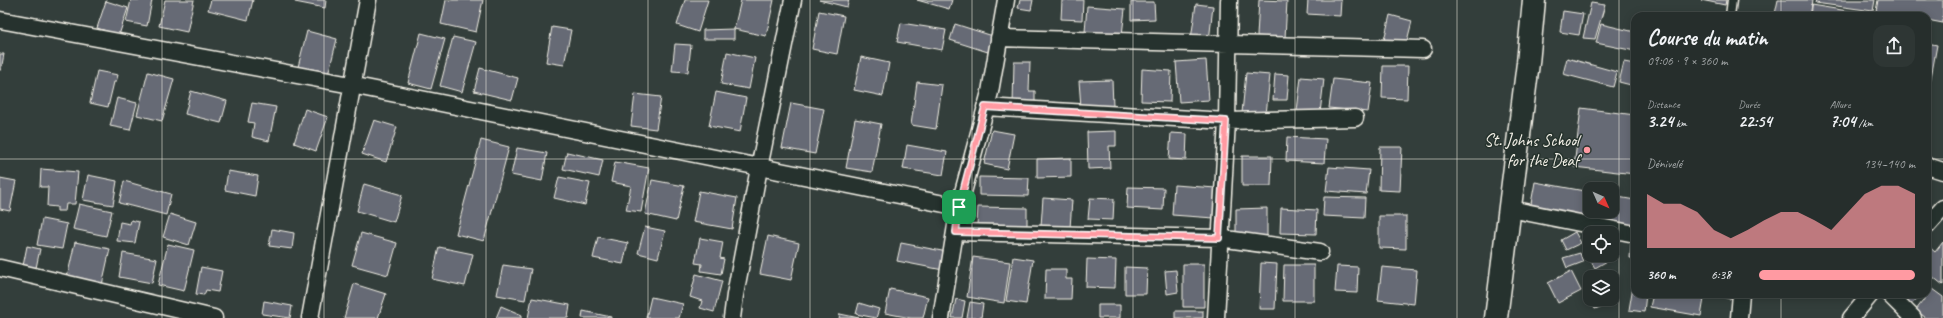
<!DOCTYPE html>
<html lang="fr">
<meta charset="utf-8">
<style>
body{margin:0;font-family:Caveat,sans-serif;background:#2e3634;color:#f1f3f6;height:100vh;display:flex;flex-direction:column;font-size:15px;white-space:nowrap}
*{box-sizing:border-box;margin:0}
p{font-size:13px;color:#a4a8a9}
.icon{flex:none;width:22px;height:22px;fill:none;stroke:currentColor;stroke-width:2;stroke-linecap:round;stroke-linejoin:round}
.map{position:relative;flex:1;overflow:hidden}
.side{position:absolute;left:1631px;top:12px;width:300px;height:286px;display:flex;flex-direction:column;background:#262e2c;border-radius:12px;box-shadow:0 2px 10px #0003,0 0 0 1px #424a48}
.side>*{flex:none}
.needle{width:26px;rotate:135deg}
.tools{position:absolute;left:1583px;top:182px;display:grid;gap:8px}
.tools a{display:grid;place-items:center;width:36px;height:36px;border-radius:8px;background:#262e2c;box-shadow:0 2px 10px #0003,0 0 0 1px #424a48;font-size:20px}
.pin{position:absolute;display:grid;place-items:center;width:34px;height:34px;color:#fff;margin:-17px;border-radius:8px;box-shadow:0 2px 6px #0006}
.round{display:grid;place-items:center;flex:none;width:42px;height:42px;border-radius:12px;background:#2e3634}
.summary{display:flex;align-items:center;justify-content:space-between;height:68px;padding:0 16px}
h1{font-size:22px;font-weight:800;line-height:30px}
.metrics{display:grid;grid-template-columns:repeat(3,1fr);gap:6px;height:68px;padding:4px 16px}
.metrics div{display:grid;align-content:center}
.metrics b{font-size:17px;font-weight:800}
.metrics small{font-size:11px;font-weight:400}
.metrics p{font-size:11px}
.chart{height:112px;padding:8px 16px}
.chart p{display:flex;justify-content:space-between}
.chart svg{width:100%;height:72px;margin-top:4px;fill:#ff9aa2;opacity:.7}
ul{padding:0 16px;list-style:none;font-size:13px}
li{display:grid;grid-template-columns:64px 48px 1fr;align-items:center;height:30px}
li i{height:10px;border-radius:5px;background:#ff9aa2}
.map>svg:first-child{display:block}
</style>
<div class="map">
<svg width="1943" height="318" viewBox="0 0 1943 318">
<rect width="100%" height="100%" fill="#333e3b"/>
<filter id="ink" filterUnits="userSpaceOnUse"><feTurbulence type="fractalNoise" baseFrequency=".025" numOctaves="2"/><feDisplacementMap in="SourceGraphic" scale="8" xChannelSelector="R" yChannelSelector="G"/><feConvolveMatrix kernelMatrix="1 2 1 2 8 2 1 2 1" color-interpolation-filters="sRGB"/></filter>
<g filter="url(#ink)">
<path fill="#666a74" stroke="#f4f1e8" d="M131,0h21l-5,26 -21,-4z
M165,0h29l-7,32 -28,-6z
M211,0h42l-5,20 -40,-10z
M295,0h31l-1,8 -30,-6z
M446,0h37l-7,32 -35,-8z
M685,0h23l-10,32 -21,-7z
M741,0h33l-8,36 -32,-7z
M819,0h30l-2,7z
M917,0h35l-3,9z
M1020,0h13l-2,10 -13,-2z
M1062,0h21l-1,20 -21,-1z
M1259,0l28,1 -2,37 -28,-2z
M1308,0h33l-1,16 -33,-2z
M1701,0h25l-1,5z
M1778,0h34l-2,16 -35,-2z
M1816,0h59l-2,11 -58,-8z
M1878,0h65v23l-16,-3v-4h-24l-27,-5z
M106,1l22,7 -9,27 -22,-7z
M1131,2h23l1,17 -24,1z
M1591,3l14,2 -10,34 -12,-1z
M1196,4l17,2 -4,35 -18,-2z
M1811,5l43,7v4h-45z
M1087,6l38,3 -3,26 -37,-3z
M819,11l25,5 -7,38 -25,-5z
M1563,11l20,3 -4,21 -19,-3z
M1390,15l22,6 -6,24 -22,-5z
M901,23l45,7 -4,20 -45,-8z
M955,24l41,13 -5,16 -41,-13z
M1601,24l34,8v19l-39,-8z
M552,27l19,3 -7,35 -18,-3z
M734,29v10h-31v-9z
M307,31l30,8 -10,40 -30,-8z
M421,33l24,6 -14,50 -23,-6z
M453,37l23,5 -14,50 -22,-6z
M1927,43l10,2 -7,38h-3z
M675,44l16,1 -3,27 -16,-1z
M727,52l28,6 -6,31 -28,-5z
M0,54h4l-3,16h-1z
M861,57l28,6 -6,33 -29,-6z
M1567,58l50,14 -4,15 -50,-13z
M1206,60l3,40 -30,2 -3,-40z
M1014,62h16l-1,29h6v14h-22z
M1624,62l11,2v22l-16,-4z
M1383,66h25l-1,33 -25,-1z
M480,68l38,10 -6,22 -38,-9z
M1142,69l29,2 -1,31 -29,-1z
M97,71l21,4 -2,7h-2l-6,25 -18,-4z
M148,72l26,7 -12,42 -25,-6z
M1246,73l24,2 -4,40 -24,-2z
M1275,74l14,1 -2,25h-14z
M1301,77l23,2 -4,34 -23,-2z
M1333,79l39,4 -4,29 -39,-4z
M1112,80l1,26 -32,1 -2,-26z
M917,82l25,3 -6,44 -25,-4z
M191,91l36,10 -6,22 -36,-9z
M716,92l30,6 -6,34 -31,-6z
M635,94l26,3 -5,32 -25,-3z
M117,98l20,5 -7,27 -20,-4z
M252,103l24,4 -7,34 -17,-4 2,-14 -6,-1z
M791,103l33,6 -9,45 -33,-6z
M1581,108l54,7v59l-61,-7z
M305,109l23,8 -12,34 -22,-8z
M855,119l26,5 -9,48 -26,-4z
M374,120l23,7 -11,35 -24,-8z
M992,130l22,4 -7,35 -23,-5z
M1116,131v15h-7l1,22 -22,1 -1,-37z
M1171,133l16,1 -1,26 -17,-1z
M1287,137l39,2 -2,24 -38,-2z
M481,140l28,7 -25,94 -28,-7z
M907,145l40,7 -4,23 -40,-6z
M1380,147h22l-2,44 -21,-1z
M517,148l30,5 -5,28 -31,-6z
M567,152l36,8 -4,17 -36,-8z
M1242,156h30l-1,30h-29z
M1071,158v19l-34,1v-19z
M615,162l34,6 -8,44 -15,-2 5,-24 -20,-4z
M1329,167l40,3 -3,24 -40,-3z
M41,169l37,3 -3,32h-9l-1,7h-8v-4l-10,-1 1,-19h-8z
M228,171l30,5 -3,20 -30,-6z
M88,175l29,6 -4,24 -30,-5z
M559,177l31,6 -5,22 -31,-7z
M979,177l50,1 -1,18 -49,-1z
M0,178l16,3 -6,30 -10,-2z
M652,180l32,6 -8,35 -31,-7z
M124,181l47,13 -5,21 -47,-12z
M1535,182l55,10v19h22v-15l23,4v28l-105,-19z
M364,184l38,11 -8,27 -37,-11z
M1174,185l42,3 -2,30 -42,-3z
M1128,187l36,1 -1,22 -36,-2z
M699,191l38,7 -5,31 -39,-7z
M1324,197l41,1 -1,20 -41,-2z
M1043,198l29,2 -2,28 -29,-2z
M1090,198l24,1 -1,21 -25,-1z
M79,204l33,7 -6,25 -33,-7z
M978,207l49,1v18l-50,-1z
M1267,208v28h-31v-27z
M1281,208l36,2 -1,24 -36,-1z
M170,214l26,8 -7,23 -26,-8z
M1379,216h27v33l-27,-1z
M42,219l25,5 -5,25 -25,-4z
M131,220l8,2 -4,21 -18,-2 3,-19 10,2z
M645,227l20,4 -7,27 -20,-5z
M272,229l22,4 -2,16 -23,-3z
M1575,232l6,11 -15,7 -5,-10z
M361,233l36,10 -9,32 -36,-10z
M768,236l31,7 -8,37 -31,-6z
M598,237l30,6 -5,21 -30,-6z
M700,238l23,4 -3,16 4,1 -3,15 -20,-3 1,-7 -7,-1z
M75,242l35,7 -8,36 -35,-7z
M1943,242v43l-16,-13v-27l8,7z
M901,243l46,9 -4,18 -46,-9z
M1631,243h4v15h-5z
M168,244l26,6 -10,41 -26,-6z
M27,246l13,3 -4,19 -13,-2z
M439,247l34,7 -8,32 -33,-7z
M1612,248l4,8 -21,12 -8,-14 3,-2v3h22z
M123,253l34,6 -5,24 -33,-6z
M1580,253l3,9 -16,6 -4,-10z
M973,257l37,5 -6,41 -37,-6z
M1013,257l20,3 -7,44 -20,-3z
M1087,259l29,1 -1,28 -29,-1z
M1261,263l16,1 -2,45h-16z
M1183,264h21v43h-21z
M503,265l28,4 -6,31 -28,-5z
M1284,265h30v36h-31z
M1337,266l21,1 -1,26 -22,-1z
M201,267l21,4 -4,21 -12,-2 -2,5 -8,-1z
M1125,267l22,1 -1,26h-21z
M1382,267l35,3 -3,34 -36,-4z
M1046,269h20v10h6l-1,20h-26z
M1176,270l2,22 -11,2 -2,-23z
M1571,271l10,20 -23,12 -10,-20z
M696,274l26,7 -8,31 -14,-4 2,-7 -12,-4z
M1635,274v20h11l-2,18 -15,-2z
M354,284l32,10 -8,24h-34z
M890,289l38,8 -5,21h-12l-26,-5z
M1932,289l11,8v18l-3,3h-14l-10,-8z
M1653,294h27l24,5 -3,17 -51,-9z
M1711,294h20l-1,5z
M1900,294h21l-9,10z
M651,297l32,7 -4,14h-33z
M532,298l38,7 -2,13h-40z
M956,299l9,2 -3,17h-10z
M1591,299h17l2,4 -15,6z
M264,301l28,5 -2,12 -28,-4z
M970,302l13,2 -2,14h-14z
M859,303l20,6 -3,9 -20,-4z
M1098,305h22v13h-22z
M501,306l21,9 -1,3h-25z
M583,311l28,6v1h-29z
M1175,311h28v7h-28z
M840,314l19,4h-20z"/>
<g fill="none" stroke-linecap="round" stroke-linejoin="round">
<g stroke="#f4f1e8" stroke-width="11">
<path id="lane" d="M1730,16l2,-16"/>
</g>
<g stroke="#f4f1e8" stroke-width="19">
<path id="street" d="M0,20l351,65 608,122
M999,38l424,11
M985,107l242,14 128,-3
M1927,166l16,5
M1510,209l125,25
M1927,226l16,-18
M956,232l263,6 101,14
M0,268l214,50
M1889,294l24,24
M310,318l58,-318
M732,318l3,-23 24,-127 34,-168
M941,318l18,-111 31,-115 16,-92
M1216,318l11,-197 2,-121
M1739,318l2,-24
M1851,318l20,-24"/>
</g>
<g stroke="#f4f1e8" stroke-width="25">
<path id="secondary" d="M1496,318l32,-255 6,-63"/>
</g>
<use href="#lane" stroke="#26332d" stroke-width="8"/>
<use href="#street" stroke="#26332d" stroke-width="16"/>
<use href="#secondary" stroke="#26332d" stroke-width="22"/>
</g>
</g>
<g fill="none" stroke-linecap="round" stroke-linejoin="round" filter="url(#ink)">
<g stroke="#fff" stroke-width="8">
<path id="route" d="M985,107l241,14 -7,117 -263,-6 3,-25z"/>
</g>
<use href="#route" stroke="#ff9aa2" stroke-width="5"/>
</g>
<path fill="none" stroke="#f4f1e8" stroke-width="1" stroke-opacity="0.55" d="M162,0v318M324,0v318M486,0v318M648,0v318M810,0v318M972,0v318M1133,0v318M1295,0v318M1457,0v318M1619,0v318M1781,0v16M0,159h1635M1927,159h16M1781,294v24"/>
<circle fill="#ff9aa2" stroke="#26332d" stroke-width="1.5" cx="1587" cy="150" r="4"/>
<g text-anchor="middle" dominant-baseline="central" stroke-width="3" stroke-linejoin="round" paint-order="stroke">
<g font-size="17" fill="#f4f1e8" stroke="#26332d" text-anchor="end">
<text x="1579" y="140">St. Johns School<tspan x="1579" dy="20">for the Deaf</tspan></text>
</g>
</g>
</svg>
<div class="tools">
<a><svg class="needle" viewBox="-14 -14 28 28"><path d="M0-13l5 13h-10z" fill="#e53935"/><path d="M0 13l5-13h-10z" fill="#a4a8a9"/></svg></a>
<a><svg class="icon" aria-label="locate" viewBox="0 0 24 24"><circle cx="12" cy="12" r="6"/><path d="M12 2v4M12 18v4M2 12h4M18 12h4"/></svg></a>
<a><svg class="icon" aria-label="layers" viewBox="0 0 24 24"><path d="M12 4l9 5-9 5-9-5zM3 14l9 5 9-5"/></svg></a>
</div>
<div class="pin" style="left:959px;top:207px;background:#1e9e55"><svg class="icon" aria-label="arrive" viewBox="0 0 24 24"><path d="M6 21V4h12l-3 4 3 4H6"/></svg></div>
<section class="side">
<div class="summary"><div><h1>Course du matin</h1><p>09:06 · 9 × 360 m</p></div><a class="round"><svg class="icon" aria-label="share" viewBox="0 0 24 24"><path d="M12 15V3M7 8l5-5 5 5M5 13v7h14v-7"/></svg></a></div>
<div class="metrics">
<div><p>Distance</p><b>3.24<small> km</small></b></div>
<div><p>Durée</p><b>22:54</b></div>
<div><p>Allure</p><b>7:04<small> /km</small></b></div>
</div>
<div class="chart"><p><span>Dénivelé</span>134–140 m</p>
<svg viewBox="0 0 160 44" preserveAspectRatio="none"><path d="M0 44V11L10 17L20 17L30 22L40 33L50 38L60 33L70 27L80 22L90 22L100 27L110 33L120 22L130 11L140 6L150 6L160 11V44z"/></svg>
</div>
<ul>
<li><b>360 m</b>6:38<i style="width:100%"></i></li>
</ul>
</section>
</div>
